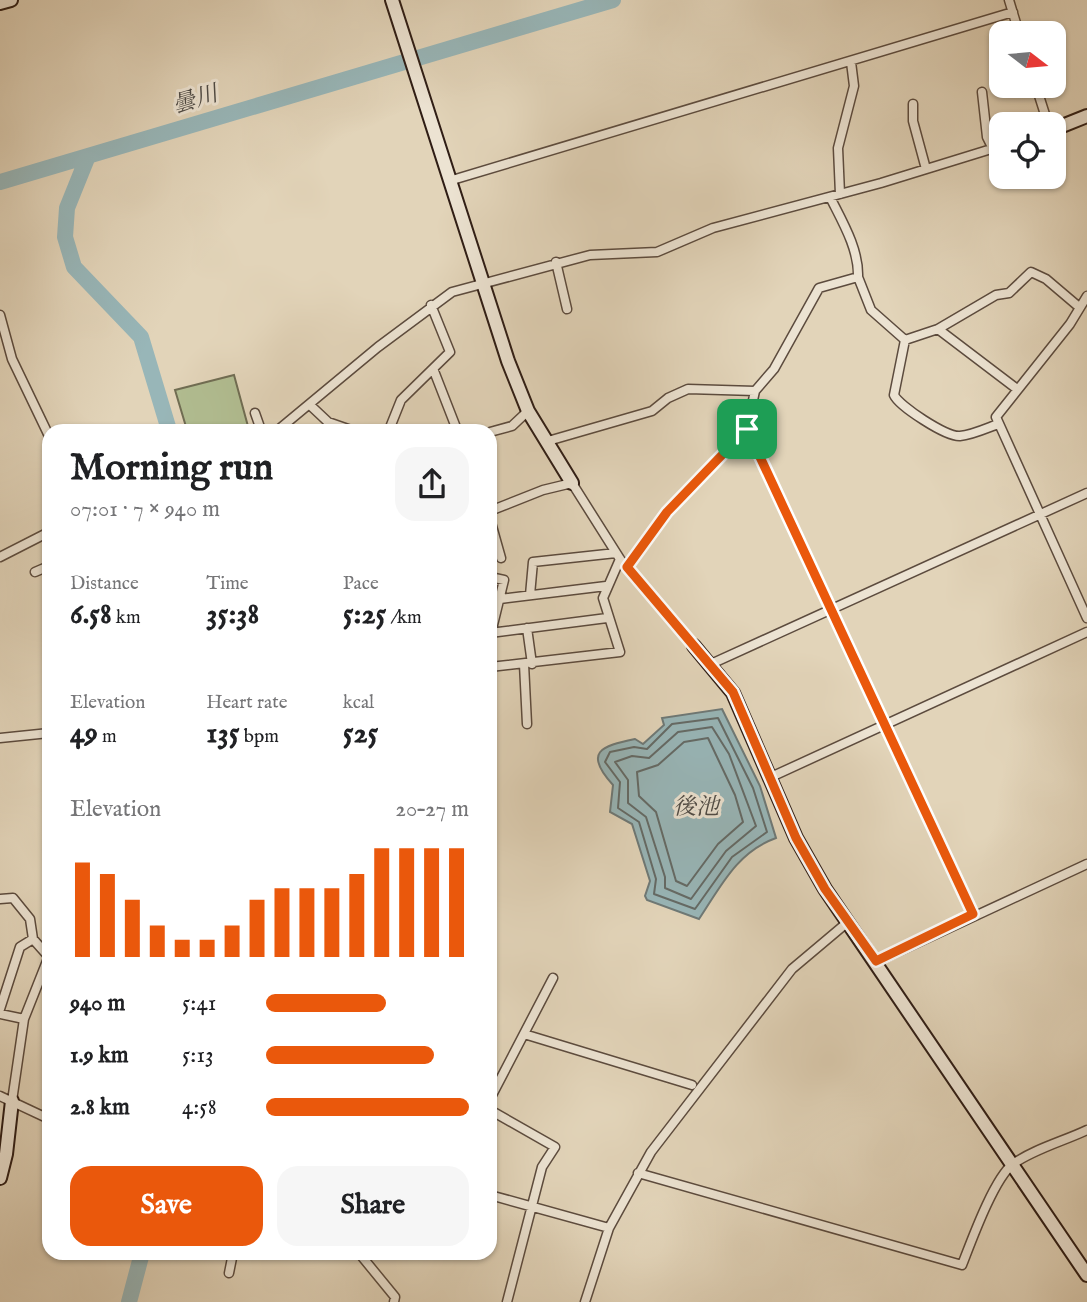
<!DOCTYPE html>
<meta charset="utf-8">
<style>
body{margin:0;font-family:"IM FELL English","Noto Serif JP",serif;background:#f6f6f6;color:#202124;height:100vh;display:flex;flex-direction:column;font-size:26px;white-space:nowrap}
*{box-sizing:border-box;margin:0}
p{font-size:23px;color:#757577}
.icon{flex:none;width:38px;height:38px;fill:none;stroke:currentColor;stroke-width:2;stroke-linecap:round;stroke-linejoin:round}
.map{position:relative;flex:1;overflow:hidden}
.side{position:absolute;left:42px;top:424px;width:455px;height:836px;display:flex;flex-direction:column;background:#fff;border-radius:21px;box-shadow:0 2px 5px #0004}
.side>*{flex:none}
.needle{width:46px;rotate:106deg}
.fabs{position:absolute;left:989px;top:21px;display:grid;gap:14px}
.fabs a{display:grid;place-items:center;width:77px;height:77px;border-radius:14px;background:#fff;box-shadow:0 2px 5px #0004;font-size:35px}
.pin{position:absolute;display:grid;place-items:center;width:60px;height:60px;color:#fff;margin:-30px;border-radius:14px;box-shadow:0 4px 10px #0006}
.round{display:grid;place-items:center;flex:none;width:74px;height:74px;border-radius:21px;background:#f6f6f6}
.head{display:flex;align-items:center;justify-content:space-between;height:119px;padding:0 28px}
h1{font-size:38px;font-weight:700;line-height:52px}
.metrics{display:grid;grid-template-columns:repeat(3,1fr);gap:10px;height:119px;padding:7px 28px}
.metrics div{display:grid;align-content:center}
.metrics b{font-size:30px;font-weight:700}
.metrics small{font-size:19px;font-weight:400}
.metrics p{font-size:19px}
.chart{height:196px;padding:14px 28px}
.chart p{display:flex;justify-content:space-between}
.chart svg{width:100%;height:126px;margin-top:7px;stroke:#ea580c;stroke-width:6}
.action{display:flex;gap:14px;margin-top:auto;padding:14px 28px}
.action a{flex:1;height:80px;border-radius:21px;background:#ea580c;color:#fff;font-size:28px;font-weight:700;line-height:80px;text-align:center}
.action a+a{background:#f6f6f6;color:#202124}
ul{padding:0 28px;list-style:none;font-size:23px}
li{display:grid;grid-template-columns:112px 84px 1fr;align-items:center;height:52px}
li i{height:18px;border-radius:9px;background:#ea580c}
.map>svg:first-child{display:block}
</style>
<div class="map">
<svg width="1087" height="1302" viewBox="0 0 1087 1302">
<rect width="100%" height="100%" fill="#e2d4b9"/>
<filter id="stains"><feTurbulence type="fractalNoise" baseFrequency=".00286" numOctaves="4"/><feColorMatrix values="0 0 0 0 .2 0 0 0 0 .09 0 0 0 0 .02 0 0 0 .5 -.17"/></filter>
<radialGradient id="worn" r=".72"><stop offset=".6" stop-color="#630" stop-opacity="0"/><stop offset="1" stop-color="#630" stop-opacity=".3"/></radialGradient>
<path fill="#b1bd91" stroke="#706d53" stroke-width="2" d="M234,375l15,55h-62l-12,-40z"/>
<path fill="#98b6b8" stroke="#6e7977" stroke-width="2" d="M722,709l38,77 16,52c-39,14 -55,48 -77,81l-52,-19 -2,-4 5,-15 -18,-57 -22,-12 3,-27c-30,-33 -12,-39 22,-46l8,5 21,-19 -2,-7z"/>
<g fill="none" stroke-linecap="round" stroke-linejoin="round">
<path stroke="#646a66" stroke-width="2" d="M718,718l35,70 14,44 -35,25 -37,52 -41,-15 2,-15 -17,-57 -21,-14 2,-26 -15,-20 5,-10 24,-5 13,2 25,-25z
M712,727l17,27 27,72 -30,25 -35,48 -26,-11v-11l-19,-60 -18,-14v-23l-13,-18 17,-6 17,2 29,-26z
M708,738l27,57 8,27 -25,22 -31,42 -11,-5 -20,-69 -17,-16 -2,-24 21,-7 26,-23z"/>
<path stroke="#98b6b8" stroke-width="16" d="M88,156l-21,52 -2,29 9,30 67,70 28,93
M0,182l613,-182
M129,1302l13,-49"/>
<g stroke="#5c4b3e" stroke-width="11">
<path id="street" d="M1009,0l10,33
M1036,86l12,38
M982,92l5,45 6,12
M913,104v17l13,48
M449,181l564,-169
M840,194l-2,-46 16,-62 -3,-24
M556,262l11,47
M858,277l13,33 34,30
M1087,296l-17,28 -74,93 91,201
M0,315l12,44 37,77
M938,329l79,60
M434,371l23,59
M311,406l17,16 23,8
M255,413l6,17
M998,424c-11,4 -26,11 -38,12 -14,1 -61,-30 -66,-41l11,-55 33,-11 58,-34 13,-2 22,-21 15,7 33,28
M747,428l226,486
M278,430l100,-83 74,-55 138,-37 67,-3 56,-24 168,-45 120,-37
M389,430l12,-30 49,-48 -19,-47
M490,432l22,-6 16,-15
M548,441l104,-30 16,-13 20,-9 67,2
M490,511l53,-21 29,-7 48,76 74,87
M490,519l11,39
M0,557l49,-25
M627,567l40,-55 80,-84 8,-37 19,-22 45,-81 39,-11c1,-28 -16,-56 -28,-80
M35,572l14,-6
M490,577l14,3 -13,53
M530,595l3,-33 83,-9
M500,599l106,-13
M527,628l5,36
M490,633l117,-15
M524,664l3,60
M711,664l376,-171
M490,667l130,-15 -17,-54 17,-39
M0,738l49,-5
M771,777l316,-145
M0,899l13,-1 17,21 3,20 16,18
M876,962l211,-98
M0,1009l20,-62 13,-8
M0,1014l24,5
M524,1034l168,51
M0,1096l49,23
M490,1099l63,-121
M12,1101l12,-82 25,-63
M490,1110l65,37 -13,20 -35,135
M638,1173l324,92c9,-23 32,-87 51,-101 21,-15 51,-23 74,-34
M490,1195l119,33
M359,1253l36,44 -1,5
M229,1273l4,-20
M585,1302l24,-74 42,-76 141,-183 57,-48"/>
</g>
<g stroke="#2f1d15" stroke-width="16">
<path id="secondary" d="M392,0l116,361 20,50 44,72
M0,3l11,-3
M1062,126l25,-10
M694,646l39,47 63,145 29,51 262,386
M0,1178l6,-24 6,-53"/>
</g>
<use href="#street" stroke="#ece3d2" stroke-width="8"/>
<use href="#secondary" stroke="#ece3d2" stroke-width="12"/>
</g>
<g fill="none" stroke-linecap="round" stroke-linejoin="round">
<g stroke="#fff" stroke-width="14">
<path id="route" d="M747,429l226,485 -97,47 -51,-72 -29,-51 -63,-146 -106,-125 40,-55z"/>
</g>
<use href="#route" stroke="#ea580c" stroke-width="9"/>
</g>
<g text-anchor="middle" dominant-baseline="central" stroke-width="6" stroke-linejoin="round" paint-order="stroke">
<g font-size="23" font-style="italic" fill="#4e4b46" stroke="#ece3d2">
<text transform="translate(195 100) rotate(-17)">曇川</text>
<text x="696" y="807">後池</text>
</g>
</g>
<rect width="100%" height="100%" filter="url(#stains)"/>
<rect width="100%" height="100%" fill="url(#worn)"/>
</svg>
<div class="fabs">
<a><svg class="needle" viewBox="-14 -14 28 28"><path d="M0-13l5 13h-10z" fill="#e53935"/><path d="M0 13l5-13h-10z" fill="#757577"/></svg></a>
<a><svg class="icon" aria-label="locate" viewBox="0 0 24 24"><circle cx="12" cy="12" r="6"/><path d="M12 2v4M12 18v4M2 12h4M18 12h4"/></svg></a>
</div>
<div class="pin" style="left:747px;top:429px;background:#1e9e55"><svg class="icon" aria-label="arrive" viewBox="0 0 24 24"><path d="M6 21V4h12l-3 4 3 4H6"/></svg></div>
<section class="side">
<div class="head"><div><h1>Morning run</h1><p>07:01 · 7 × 940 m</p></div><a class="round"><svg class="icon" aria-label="share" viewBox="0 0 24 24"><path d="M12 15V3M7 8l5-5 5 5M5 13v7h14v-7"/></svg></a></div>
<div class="metrics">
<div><p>Distance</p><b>6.58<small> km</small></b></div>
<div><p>Time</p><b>35:38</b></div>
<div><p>Pace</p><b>5:25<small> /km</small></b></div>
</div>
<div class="metrics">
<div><p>Elevation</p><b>49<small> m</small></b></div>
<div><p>Heart rate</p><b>135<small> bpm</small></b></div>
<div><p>kcal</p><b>525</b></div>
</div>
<div class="chart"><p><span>Elevation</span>20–27 m</p>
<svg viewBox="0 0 160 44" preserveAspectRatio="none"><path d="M5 44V11M15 44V15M25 44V24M35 44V33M45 44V38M55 44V38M65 44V33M75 44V24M85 44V20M95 44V20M105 44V20M115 44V15M125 44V6M135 44V6M145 44V6M155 44V6"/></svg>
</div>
<ul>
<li><b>940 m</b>5:41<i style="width:59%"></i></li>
<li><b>1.9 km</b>5:13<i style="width:83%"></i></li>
<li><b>2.8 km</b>4:58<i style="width:100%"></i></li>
</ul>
<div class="action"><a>Save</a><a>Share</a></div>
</section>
</div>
